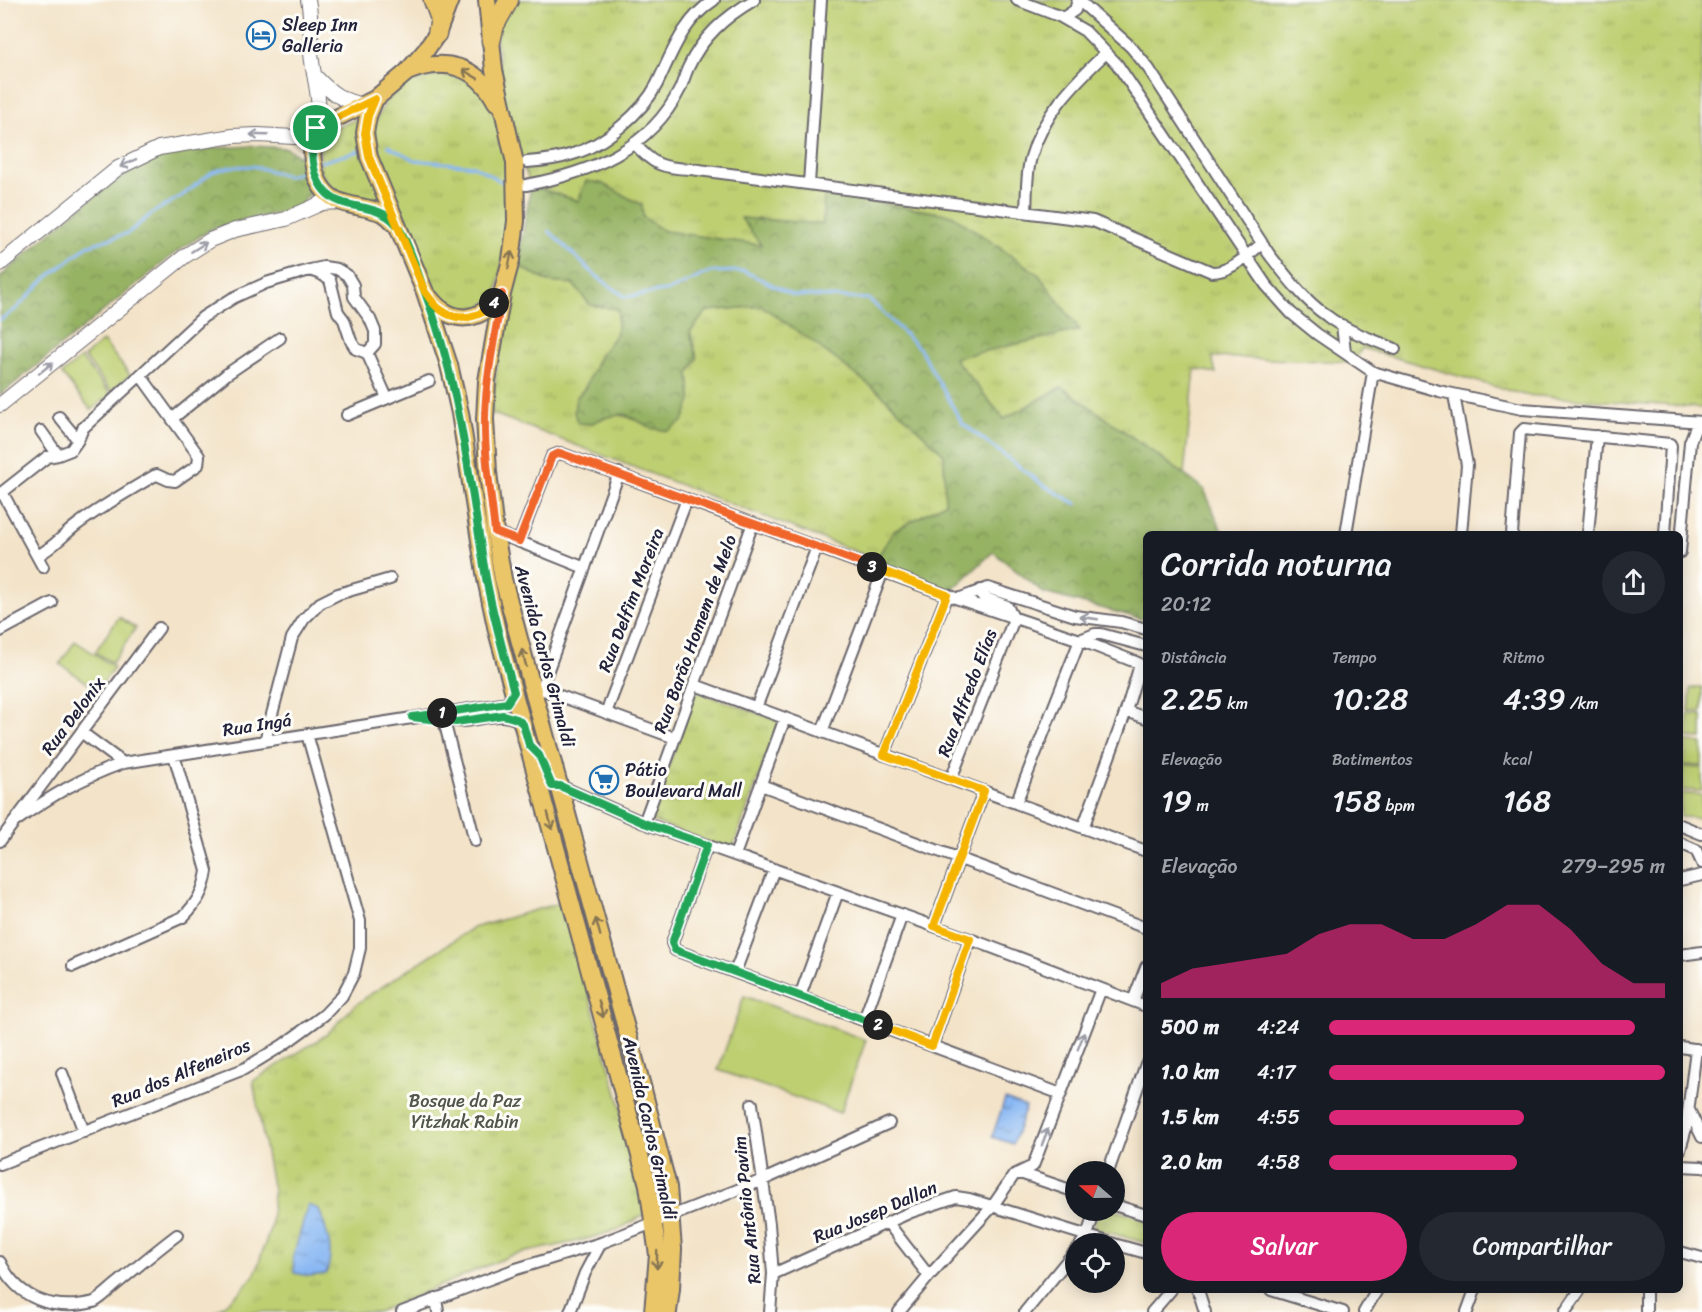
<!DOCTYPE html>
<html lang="pt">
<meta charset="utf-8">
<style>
body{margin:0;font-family:Sriracha,sans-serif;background:#242831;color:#f1f3f6;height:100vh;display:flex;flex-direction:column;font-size:22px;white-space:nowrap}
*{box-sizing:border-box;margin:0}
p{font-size:20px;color:#9ea1a6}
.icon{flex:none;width:33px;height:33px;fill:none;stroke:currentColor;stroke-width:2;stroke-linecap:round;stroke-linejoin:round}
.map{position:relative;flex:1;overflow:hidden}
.drawer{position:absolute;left:1143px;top:531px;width:540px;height:762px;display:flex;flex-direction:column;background:#171b24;border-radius:9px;box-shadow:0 3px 15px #0003}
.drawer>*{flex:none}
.needle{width:39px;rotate:290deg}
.tools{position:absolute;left:1065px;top:1161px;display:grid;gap:12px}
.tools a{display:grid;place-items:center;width:60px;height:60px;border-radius:50%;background:#171b24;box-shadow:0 3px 15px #0003;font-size:30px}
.pin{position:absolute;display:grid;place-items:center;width:51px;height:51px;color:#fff;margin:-26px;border:3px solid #fff;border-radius:50%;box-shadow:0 2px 6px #0007}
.km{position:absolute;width:30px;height:30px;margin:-15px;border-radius:50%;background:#222;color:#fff;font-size:16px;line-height:30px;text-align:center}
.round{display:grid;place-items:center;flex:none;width:63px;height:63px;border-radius:32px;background:#242831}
.overview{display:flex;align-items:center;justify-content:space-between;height:102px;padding:0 18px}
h1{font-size:33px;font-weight:600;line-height:45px}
.figures{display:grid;grid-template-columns:repeat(3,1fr);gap:9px;height:102px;padding:6px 18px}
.figures div{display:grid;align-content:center}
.figures b{font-size:30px;font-weight:600}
.figures small{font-size:16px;font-weight:400}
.figures p{font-size:16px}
.chart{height:168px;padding:12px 18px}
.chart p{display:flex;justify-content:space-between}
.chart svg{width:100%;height:108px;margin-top:6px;fill:#db2777;opacity:.7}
.action{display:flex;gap:12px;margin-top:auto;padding:12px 18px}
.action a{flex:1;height:69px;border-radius:36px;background:#db2777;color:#fff;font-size:24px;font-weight:600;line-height:69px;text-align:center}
.action a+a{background:#242831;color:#f1f3f6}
ul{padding:0 18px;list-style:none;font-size:20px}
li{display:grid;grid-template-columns:96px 72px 1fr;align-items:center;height:45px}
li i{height:15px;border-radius:8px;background:#db2777}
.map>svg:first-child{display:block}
</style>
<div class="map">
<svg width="1702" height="1312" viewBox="0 0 1702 1312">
<defs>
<pattern id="grass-tufts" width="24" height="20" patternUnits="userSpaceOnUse" patternTransform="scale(1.5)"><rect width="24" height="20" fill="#becf72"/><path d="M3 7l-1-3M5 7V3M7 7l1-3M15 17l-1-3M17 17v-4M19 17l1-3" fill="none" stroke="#a3b164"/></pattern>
<pattern id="forest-crowns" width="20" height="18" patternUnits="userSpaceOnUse" patternTransform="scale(1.5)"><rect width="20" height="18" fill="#96b264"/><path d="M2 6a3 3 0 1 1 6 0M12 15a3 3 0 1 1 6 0" fill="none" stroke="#7a9054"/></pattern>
<pattern id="water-ripples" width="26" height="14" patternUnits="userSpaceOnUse" patternTransform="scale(1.5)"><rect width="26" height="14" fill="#88b7f3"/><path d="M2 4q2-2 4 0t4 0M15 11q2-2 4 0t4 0" fill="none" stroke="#6f94c6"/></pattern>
</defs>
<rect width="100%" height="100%" fill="#fdfcf7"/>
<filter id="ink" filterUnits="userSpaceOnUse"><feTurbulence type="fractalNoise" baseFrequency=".0167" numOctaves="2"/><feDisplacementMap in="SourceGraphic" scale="12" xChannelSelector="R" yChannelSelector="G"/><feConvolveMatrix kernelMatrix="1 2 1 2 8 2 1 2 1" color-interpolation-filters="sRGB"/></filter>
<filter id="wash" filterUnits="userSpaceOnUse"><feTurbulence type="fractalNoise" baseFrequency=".008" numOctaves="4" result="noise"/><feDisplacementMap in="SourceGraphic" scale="24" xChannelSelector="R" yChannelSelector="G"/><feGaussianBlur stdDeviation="1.35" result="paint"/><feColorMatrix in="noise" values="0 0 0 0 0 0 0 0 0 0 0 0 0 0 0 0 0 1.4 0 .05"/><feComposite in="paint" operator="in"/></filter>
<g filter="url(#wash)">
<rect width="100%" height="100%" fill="#f3e3c8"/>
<path fill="url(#grass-tufts)" stroke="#707856" stroke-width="1.5" d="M514,0h1188v408l-178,-13 -162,-47 -8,14 -142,-5 4,16 -21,-4 -11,105 -122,-87 -58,32 -50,-61 125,-28 -40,-55 -87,-60 -128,-21 -1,30 -81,-6 20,28 -98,-15 -21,-14 -64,-16 -48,-15 -26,-67 -10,-94z
M442,75l16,2 16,6 22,27 12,46 3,55 -14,81 -15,15 -26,4 -21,-14 -61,-142c-6,-45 22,-76 68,-80z
M364,116l24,95 -54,-20 -14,-20v-30l8,-10z
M517,265l32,17 24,2 17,21 28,4 -1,24 -18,24 -14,31 -9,10 14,26c29,-14 34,-10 62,4l39,-27 -2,-28 8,-15 -7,-26 17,-21 55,-5 51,36 68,52 63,60 1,49 -51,28 -18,28 -385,-146 9,-71z
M696,691l83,30 -47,129 -83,-30z
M563,902l72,256 11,56 -27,15 -35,11 -72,15 -134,57h-163l26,-21 14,-17 16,-48 2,-35 -20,-110 73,-46 27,-28 16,-12 104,-67z
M1114,1210l32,9v24l-53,-15 5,-17z"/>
<path fill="url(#forest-crowns)" stroke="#5c6a50" stroke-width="1.5" d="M252,146l35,2 14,9 9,37 -13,14 -86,21 -36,24 -175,142v-118c47,-40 115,-109 174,-124 25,-6 53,-5 78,-7z
M586,181l15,2 41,22 1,12 21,14 97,14 -20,-27 82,6 1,-30 128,21 87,60 41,55 -126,28 50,61 58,-32 142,102 19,45h-77v86l-102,-27 -51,-41 -46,43 -71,-36 18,-28 51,-28 -1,-49 -63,-60 -68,-52 -51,-36 -55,5 -17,21 7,26 -8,15 2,28 -8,20 -15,10 -16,-3 -28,-14 -21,4 -13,6 -12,-1 -4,-11 2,-14 9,-10 14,-31 18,-24 1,-24 -28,-4 -17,-21 -24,-2 -32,-17 14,-79 47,15z"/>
<path fill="#becf72" stroke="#707856" stroke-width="1.5" d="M103,341l27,34 -19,16 -27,-34z
M81,358l30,37 -20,15 -29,-36z
M119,617l17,11 -24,35 -17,-11z
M75,641l39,26 -16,23 -38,-26z
M1691,688h11v24l-13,-1z
M1688,714l14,1v23l-15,-1z
M1686,742l16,1v23l-18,-1z
M1684,767l18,1v23l-20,-1z
M1682,793l20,2v23l-22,-1z
M744,996l122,44 -26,73 -122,-43z"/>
<path fill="url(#water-ripples)" stroke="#556c97" stroke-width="1.5" d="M1005,1099l21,8 -13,37 -21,-7z
M308,1205l11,4c8,24 16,40 7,65l-17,2 -15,-3 -1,-16z"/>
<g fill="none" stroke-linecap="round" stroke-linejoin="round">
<path stroke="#88b7f3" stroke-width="3" d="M388,146l27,14 59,6 30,17
M321,162l38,-11
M549,231l46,44 30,22 46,-7 38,-18 35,-1 49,24 76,4 51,50 42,74 81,62 34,19
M0,320l16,-11 27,-28 44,-35 41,-13 26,-21 29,-17 29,-23 18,-5 23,-1 35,10 13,-4"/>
</g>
</g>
<g filter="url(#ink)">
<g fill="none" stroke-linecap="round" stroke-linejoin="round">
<g stroke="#6b666c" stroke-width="14">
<path id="minor" d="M1017,0l42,16 26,15 32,33 149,221 25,28 26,21 56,38 66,19 83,18 180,13
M1082,0l1,4 48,43 18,22 120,185c17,22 35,46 58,62 19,15 45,23 68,33
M1063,18l12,-8 3,-10
M634,143c19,22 28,25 57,26l402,52 119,51c19,0 35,-17 50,-28
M527,162c16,-1 31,-3 46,-8 31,-9 70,-42 84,-70 15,-31 26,-64 57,-84
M809,184l12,-184
M526,185c63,-12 124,-35 154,-96 3,-7 5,-14 8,-21 14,-31 37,-51 66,-68
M1026,212c1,-18 0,-38 5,-55 12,-43 44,-75 75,-104
M310,270l11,4 9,6 8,32 6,8 7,21 5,8 11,4
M1342,325l3,27
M367,353l20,45
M1454,395l13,70 -6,69
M347,415l82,-34
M59,417l19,23
M172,419l55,-45 53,-36
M41,431l17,24
M2,492l41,75
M0,494l47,-37 11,-2 13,-5 7,-10 5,-12 120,-111 30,-19 33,-15 44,-13 14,-3 13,2 10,6 6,10 1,12 16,22 5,12v13l-8,9
M495,532l90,36
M1346,534l27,-162
M1512,534l8,-101 4,-4 146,15 1,2 -6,88
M1588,534l9,-98
M519,541l33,-85 8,-3 387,142 133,45 58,23 2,2 -14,46 -43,117
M1680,552l10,-110 5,-13 7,-5
M37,556c16,-8 27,-22 41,-32 24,-18 50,-33 76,-48l3,-1 11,5 7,1 23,-16 1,-9 -58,-80
M958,599l30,-11 87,28 46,6 25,7
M0,631l52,-28
M1080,640l15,-6h6l45,12
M695,685l451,166
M541,689l134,49
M535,698l6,-9 78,-216
M756,708l61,-161
M1126,711l20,7
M442,713l33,128
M606,713l81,-214
M439,719c8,1 16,3 24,2 21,-2 42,-12 60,3
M81,732l42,31
M822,732l61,-161
M265,741l27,-103 12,-19 16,-16 18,-9 52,-15
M884,755l63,-160
M951,779l63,-160 -7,-13 -24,-9 -3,-7
M761,785l385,143
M560,786l84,37 326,116 176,67
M1016,803l64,-163
M13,823c39,-28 66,-44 110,-60l379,-59 5,-1 7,-11
M644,823l109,-300
M1680,825l22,9
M0,841l159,-213
M1680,843l16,7 6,13
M707,845l-35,98 3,7 386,144
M735,855l50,-137
M1680,880l22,-5
M934,926l50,-135
M1680,955l22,-3
M73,966l110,-49c14,-14 21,-26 24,-46l-33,-116
M735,972l39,-103
M800,996l38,-104
M1133,1001l13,-34
M864,1020l38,-105
M932,1046l38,-107
M1680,1047l20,3
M62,1073l22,59
M752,1104l17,120 4,50 -3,38
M1689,1110l13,27
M1680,1150l6,-22 10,-79
M0,1164l244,-95 39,-24 41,-30 18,-19 12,-23 6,-25v-27l-53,-187
M1680,1166l22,1
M1108,1172l38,-108
M1020,1173l56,19
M1114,1205l32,10
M888,1223l41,53
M1081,1244l6,-8 8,-26
M1114,1244l32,9
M1680,1252l22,6
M0,1262c18,37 53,50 94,40 9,-5 17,-14 25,-20 19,-16 38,-32 58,-47
M773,1274l138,-62 45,-15 13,2 145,45
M1198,1290l7,22
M1271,1290l72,22
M1646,1290v22
M436,1298l2,14
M402,1312l114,-43 85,-26 70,-27 92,-36 126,-57
M570,1312l15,-39 16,-30
M899,1312l30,-36 63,-69 22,-32 19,-9 68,-177
M1025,1312l51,-62
M1152,1312l19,-22
M1364,1312l13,-22
M1467,1312l8,-22
M1565,1312l15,-22"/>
</g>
<g stroke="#6b666c" stroke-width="16">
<path id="tertiary" d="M316,77c15,16 26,24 48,28
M0,264l118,-96 41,-20 74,-12 25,-1 36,2 22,-9c7,-30 -3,-47 -5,-76 -1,-17 1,-34 -3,-52
M0,405l185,-149 25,-16 25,-10 51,-11 36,-16 18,-1"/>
</g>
<g stroke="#6b666c" stroke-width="20">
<path id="primary" d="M450,0l-13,34 -11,16 -20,23 -31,26 -7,17 -3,17 4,24 56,135 24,73 11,48 26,166 11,52 151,554 10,70 -5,57
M487,0l7,70 21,93 1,58 -5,39 -9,34 -15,87 -2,38 3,53 7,60 8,47 32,119 107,388 26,101 5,62 -2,40 -3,23
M407,72c37,-15 70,-7 89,30
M375,99l-59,29c-8,25 -4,64 25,74 13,5 28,5 41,11 6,2 10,8 15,12
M429,297c23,29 50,26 72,-2"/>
</g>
<g stroke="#6b666c" stroke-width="21">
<path id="trunk" d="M433,0l7,19 -3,15
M491,41l4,-16 14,-25"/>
</g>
<use href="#minor" stroke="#fff" stroke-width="10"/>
<use href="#tertiary" stroke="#fff" stroke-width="14"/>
<use href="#primary" stroke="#ebc669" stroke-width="16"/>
<use href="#trunk" stroke="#ebc669" stroke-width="18"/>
</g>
<defs><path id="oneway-shaft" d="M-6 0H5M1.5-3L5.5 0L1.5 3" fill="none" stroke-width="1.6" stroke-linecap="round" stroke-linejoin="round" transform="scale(1.5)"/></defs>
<g stroke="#867452">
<use href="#oneway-shaft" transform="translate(470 74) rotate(-150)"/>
<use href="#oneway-shaft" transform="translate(510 260) rotate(-79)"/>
<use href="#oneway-shaft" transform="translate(524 658) rotate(-105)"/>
<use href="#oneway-shaft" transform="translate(550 821) rotate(75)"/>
<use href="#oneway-shaft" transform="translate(598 927) rotate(-105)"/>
<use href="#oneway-shaft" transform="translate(601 1009) rotate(75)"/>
<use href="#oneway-shaft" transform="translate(657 1260) rotate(91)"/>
</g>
<g stroke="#9c9ca7">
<use href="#oneway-shaft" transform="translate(259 135) rotate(-178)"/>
<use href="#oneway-shaft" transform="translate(128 163) rotate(154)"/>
<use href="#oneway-shaft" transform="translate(199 247) rotate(-32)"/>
<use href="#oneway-shaft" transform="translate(46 368) rotate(-39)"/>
<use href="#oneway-shaft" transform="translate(1089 618) rotate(-172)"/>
<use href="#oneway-shaft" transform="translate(1081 1041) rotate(-69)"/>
<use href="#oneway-shaft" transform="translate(1045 1137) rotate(-69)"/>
</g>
</g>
<g fill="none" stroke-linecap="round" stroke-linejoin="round" filter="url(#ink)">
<g stroke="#fff" stroke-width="12">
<path id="split-1" d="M316,128c-8,25 -4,64 25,74 19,7 40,5 54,21 11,12 23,50 29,67 36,93 45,190 62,288 7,38 18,76 28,114l-7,11 -65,10"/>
</g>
<g stroke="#fff" stroke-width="12">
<path id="split-2" d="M442,713l-30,4 44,5 47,-7 14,4 6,5 6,21 10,10 13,31h8l84,37 63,22 -35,98 3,7 203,75"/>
</g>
<g stroke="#fff" stroke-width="12">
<path id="split-3" d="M872,567l75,28 -63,160 100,36 -50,135 36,13 -38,107 -54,-21"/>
</g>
<g stroke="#fff" stroke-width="12">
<path id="split-4" d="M494,303l8,-9c-7,41 -16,82 -17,123 -1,38 6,77 10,115l24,9 33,-85 8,-3 312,114"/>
</g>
<g stroke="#fff" stroke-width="12">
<path id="split-5" d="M316,128l59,-29 -7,17 -3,17 4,24 56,135c5,6 9,14 16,18 17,13 39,8 53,-7"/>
</g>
<use href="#split-1" stroke="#22a559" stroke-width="8"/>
<use href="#split-2" stroke="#22a559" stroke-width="8"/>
<use href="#split-3" stroke="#f5b400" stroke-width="8"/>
<use href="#split-4" stroke="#f0652b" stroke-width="8"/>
<use href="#split-5" stroke="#f5b400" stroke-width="8"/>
</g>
<defs>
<g id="hotel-ring" transform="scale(1.5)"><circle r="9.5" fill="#fdfcf7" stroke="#1f6fb2" stroke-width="1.5"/><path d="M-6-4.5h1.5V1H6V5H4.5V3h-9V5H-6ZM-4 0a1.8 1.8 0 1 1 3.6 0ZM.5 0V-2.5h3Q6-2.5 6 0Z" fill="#1f6fb2"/></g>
<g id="supermarket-ring" transform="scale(1.5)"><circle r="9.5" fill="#fdfcf7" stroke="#1f6fb2" stroke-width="1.5"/><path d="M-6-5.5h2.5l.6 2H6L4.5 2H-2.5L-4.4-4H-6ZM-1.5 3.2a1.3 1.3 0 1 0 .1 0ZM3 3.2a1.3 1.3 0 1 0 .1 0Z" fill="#1f6fb2"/></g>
</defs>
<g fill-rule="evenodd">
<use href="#hotel-ring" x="261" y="35"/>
<use href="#supermarket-ring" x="604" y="780"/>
</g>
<g text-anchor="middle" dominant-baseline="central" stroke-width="6" stroke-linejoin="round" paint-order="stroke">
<g font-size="18" fill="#22223b" stroke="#fdfcf7" text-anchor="start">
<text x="282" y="25">Sleep Inn<tspan x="282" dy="21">Galleria</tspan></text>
<text x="625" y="770">Pátio<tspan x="625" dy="21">Boulevard Mall</tspan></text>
</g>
<g font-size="18" fill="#22223b" stroke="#fdfcf7">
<text transform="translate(631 600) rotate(-69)">Rua Delfim Moreira</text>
<text transform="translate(695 634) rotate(-70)">Rua Barão Homem de Melo</text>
<text transform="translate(545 656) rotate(75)">Avenida Carlos Grimaldi</text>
<text transform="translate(967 693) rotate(-69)">Rua Alfredo Elías</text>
<text transform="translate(73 716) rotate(-53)">Rua Delonix</text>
<text transform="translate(257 725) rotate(-9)">Rua Ingá</text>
<text transform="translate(181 1073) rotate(-23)">Rua dos Alfeneiros</text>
<text transform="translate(650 1128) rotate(77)">Avenida Carlos Grimaldi</text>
<text transform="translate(747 1210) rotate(-96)">Rua Antônio Pavim</text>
<text transform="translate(875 1212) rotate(-23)">Rua Josep Dallan</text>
</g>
<g font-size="18" fill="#51564c" stroke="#fdfcf7">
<text x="465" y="1101">Bosque da Paz<tspan x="465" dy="21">Yitzhak Rabin</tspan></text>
</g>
</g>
</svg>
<div class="tools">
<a><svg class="needle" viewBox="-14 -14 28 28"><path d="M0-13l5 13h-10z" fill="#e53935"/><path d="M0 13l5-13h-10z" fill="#9ea1a6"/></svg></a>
<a><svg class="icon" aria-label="locate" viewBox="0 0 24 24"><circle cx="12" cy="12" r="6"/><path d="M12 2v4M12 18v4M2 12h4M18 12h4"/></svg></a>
</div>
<div class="pin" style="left:316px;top:128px;background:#1e9e55"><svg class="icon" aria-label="arrive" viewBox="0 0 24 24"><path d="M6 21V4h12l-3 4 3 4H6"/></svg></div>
<b class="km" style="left:442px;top:713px">1</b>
<b class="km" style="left:878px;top:1025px">2</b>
<b class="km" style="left:872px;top:567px">3</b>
<b class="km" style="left:494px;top:303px">4</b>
<section class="drawer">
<div class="overview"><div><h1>Corrida noturna</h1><p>20:12</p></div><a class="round"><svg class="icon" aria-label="share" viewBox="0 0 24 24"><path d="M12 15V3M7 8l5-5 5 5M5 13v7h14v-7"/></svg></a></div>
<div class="figures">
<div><p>Distância</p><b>2.25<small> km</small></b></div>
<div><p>Tempo</p><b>10:28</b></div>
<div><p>Ritmo</p><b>4:39<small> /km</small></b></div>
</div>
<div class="figures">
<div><p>Elevação</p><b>19<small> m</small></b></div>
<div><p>Batimentos</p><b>158<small> bpm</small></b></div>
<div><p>kcal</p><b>168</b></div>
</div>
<div class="chart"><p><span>Elevação</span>279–295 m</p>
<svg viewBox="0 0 160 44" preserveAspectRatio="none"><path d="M0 44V38L10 32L20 30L30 28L40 26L50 18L60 14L70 14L80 20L90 20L100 14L110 6L120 6L130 16L140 30L150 38L160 38V44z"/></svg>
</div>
<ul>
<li><b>500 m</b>4:24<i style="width:91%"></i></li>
<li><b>1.0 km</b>4:17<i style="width:100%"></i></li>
<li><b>1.5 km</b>4:55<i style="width:58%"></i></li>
<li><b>2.0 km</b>4:58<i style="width:56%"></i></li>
</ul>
<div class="action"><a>Salvar</a><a>Compartilhar</a></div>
</section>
</div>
